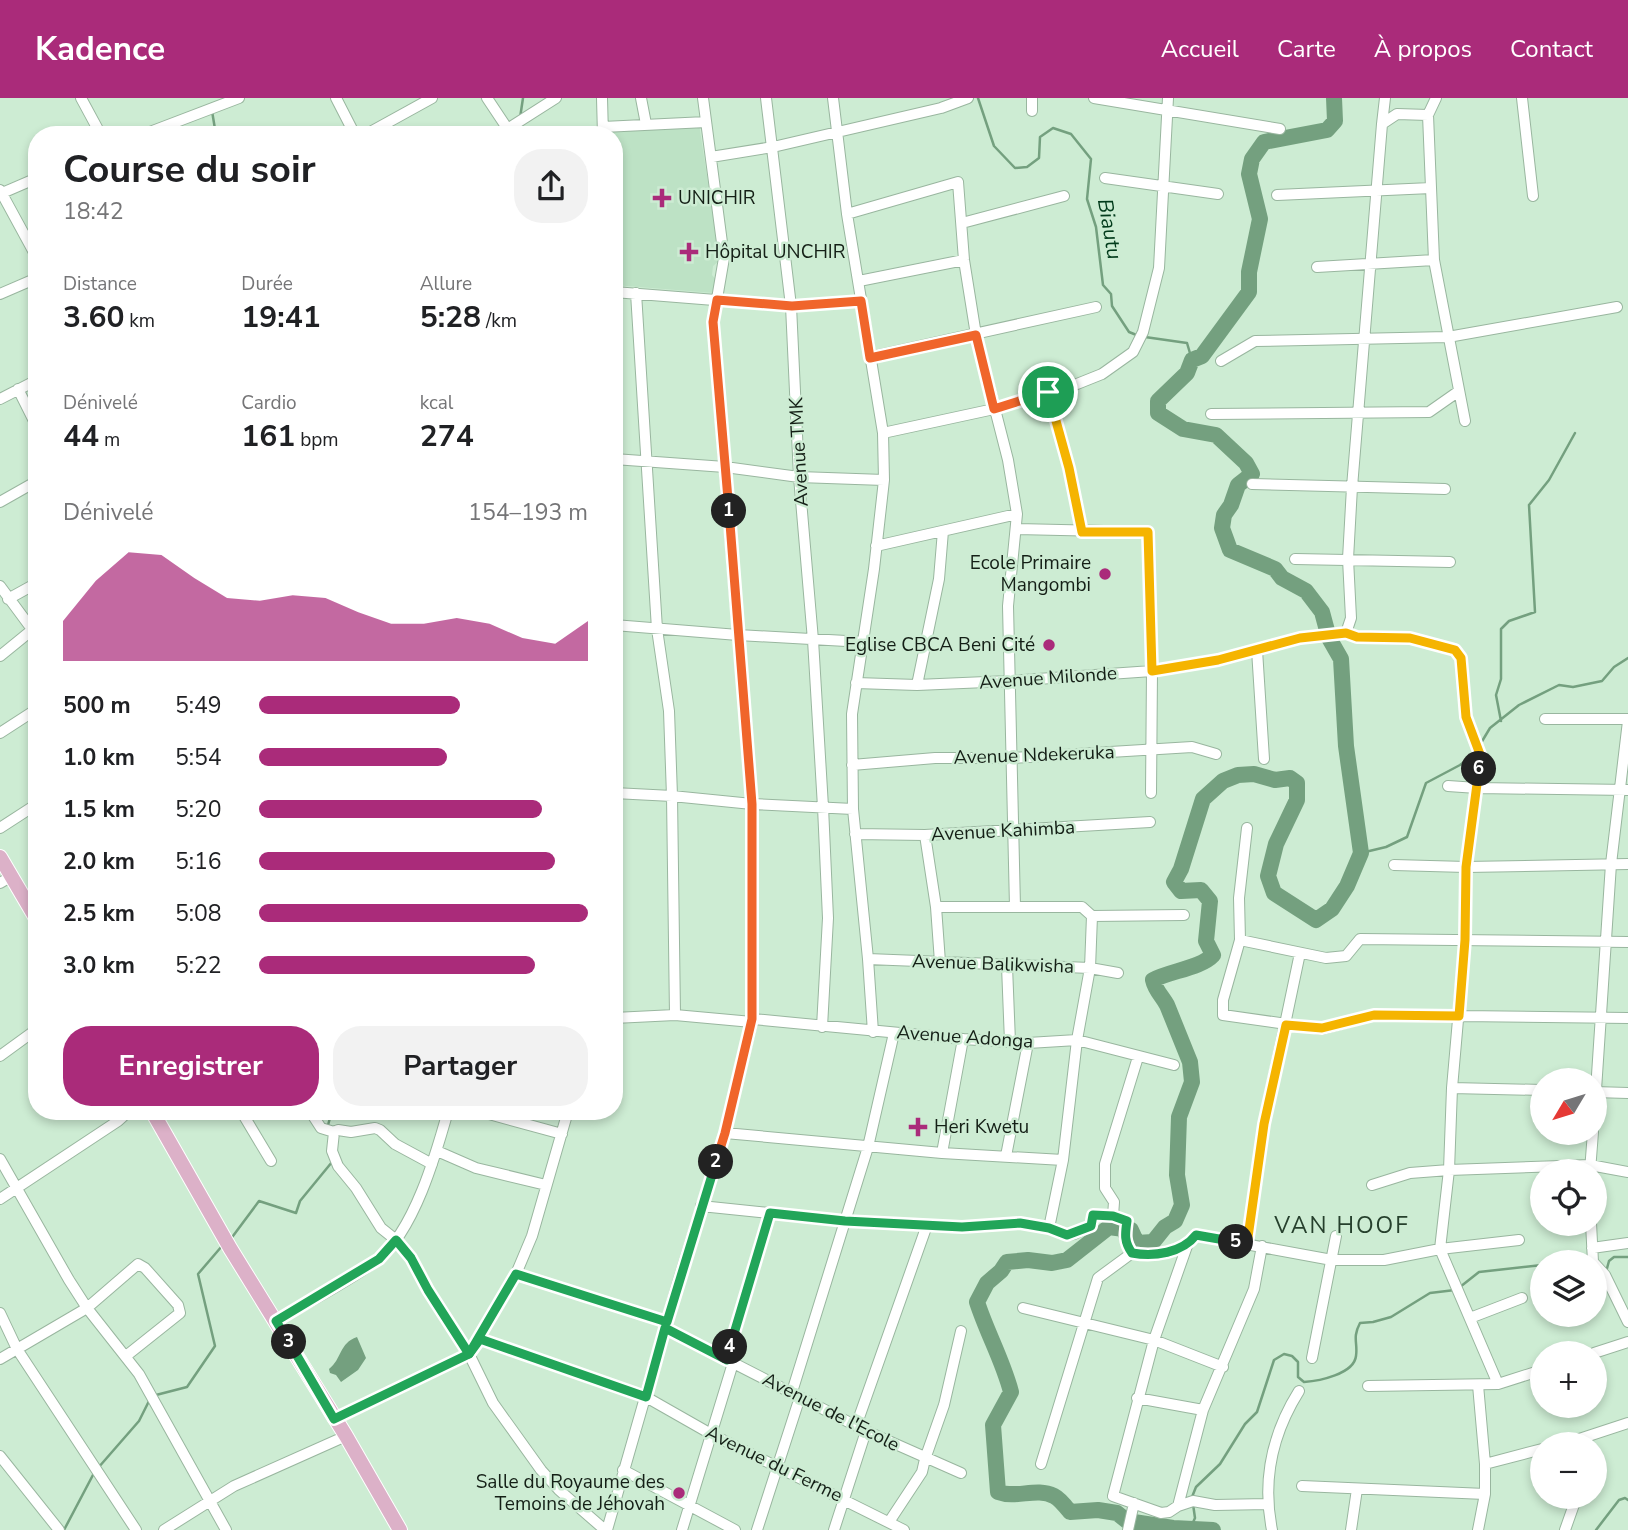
<!DOCTYPE html>
<html lang="fr">
<meta charset="utf-8">
<style>
body{margin:0;font-family:"Nunito Sans",sans-serif;background:#f2f2f2;color:#202124;height:100vh;display:flex;flex-direction:column;font-size:26px;white-space:nowrap}
*{box-sizing:border-box;margin:0}
p{font-size:23px;color:#757577}
.icon{flex:none;width:38px;height:38px;fill:none;stroke:currentColor;stroke-width:2;stroke-linecap:round;stroke-linejoin:round}
.map{position:relative;flex:1;overflow:hidden}
.sheet{position:absolute;left:28px;top:28px;width:595px;height:994px;display:flex;flex-direction:column;background:#fff;border-radius:28px;box-shadow:0 4px 10px #0003}
.sheet>*{flex:none}
.needle{width:46px;rotate:232deg}
.tools{position:absolute;left:1530px;top:970px;display:grid;gap:14px}
.tools a{display:grid;place-items:center;width:77px;height:77px;border-radius:50%;background:#fff;box-shadow:0 4px 10px #0003;font-size:35px}
.pin{position:absolute;display:grid;place-items:center;width:60px;height:60px;color:#fff;margin:-30px;border:4px solid #fff;border-radius:50%;box-shadow:0 2px 7px #0007}
.km{position:absolute;width:35px;height:35px;margin:-18px;border-radius:50%;background:#222;color:#fff;font-size:19px;line-height:35px;text-align:center}
.round{display:grid;place-items:center;flex:none;width:74px;height:74px;border-radius:28px;background:#f2f2f2}
.summary{display:flex;align-items:center;justify-content:space-between;height:119px;padding:0 35px}
h1{font-size:38px;font-weight:700;line-height:52px}
.metrics{display:grid;grid-template-columns:repeat(3,1fr);gap:10px;height:119px;padding:7px 35px}
.metrics div{display:grid;align-content:center}
.metrics b{font-size:30px;font-weight:700}
.metrics small{font-size:19px;font-weight:400}
.metrics p{font-size:19px}
.chart{height:196px;padding:14px 35px}
.chart p{display:flex;justify-content:space-between}
.chart svg{width:100%;height:126px;margin-top:7px;fill:#aa2b7a;opacity:.7}
.primary-button{display:flex;gap:14px;margin-top:auto;padding:14px 35px}
.primary-button a{flex:1;height:80px;border-radius:28px;background:#aa2b7a;color:#fff;font-size:28px;font-weight:700;line-height:80px;text-align:center}
.primary-button a+a{background:#f2f2f2;color:#202124}
ul{padding:0 35px;list-style:none;font-size:23px}
li{display:grid;grid-template-columns:112px 84px 1fr;align-items:center;height:52px}
li i{height:18px;border-radius:9px;background:#aa2b7a}
header{display:flex;align-items:center;gap:42px;box-sizing:border-box;height:98px;padding:0 35px;background:#aa2b7a;color:#fff}
header strong{font-size:33px}
nav{display:flex;gap:38px;margin-inline-start:auto;font-size:24px}
.map>svg:first-child{display:block}
</style>
<header>
<strong>Kadence</strong>
<nav><a>Accueil</a><a>Carte</a><a>À propos</a><a>Contact</a></nav>
</header>
<div class="map">
<svg width="1628" height="1432" viewBox="0 0 1628 1432">
<rect width="100%" height="100%" fill="#cdecd3"/>
<path fill="#bde2c5" d="M699,26l21,136 -7,6 -1,9 5,6 -4,12 -99,-8v-150h-10v-6z"/>
<path fill="#74a07f" d="M357,1239l9,21 -8,12 -17,12 -5,-7 -6,-2 -1,-4c13,-10 10,-26 28,-32z"/>
<g fill="none" stroke-linecap="round" stroke-linejoin="round">
<path stroke="#74a07f" stroke-width="2.5" d="M978,0l16,48 21,22 12,-1 12,-9 1,-21 13,-9 18,6 20,25 -4,40 9,28 7,58 8,9 1,12 17,26 10,4
M212,13l4,24
M520,20l3,-20
M520,37l1,-10
M1145,239l42,6 5,17
M1501,623l-5,-26 5,-16v-50l8,-8 26,-9 -6,-107 20,-25 26,-47
M1481,645l9,-15 29,-23 40,-20 14,2 29,-6 12,-14 14,-9
M1361,755l25,-6 21,-10 19,-54 34,-18 17,-13
M328,1027l4,-14
M230,1142l29,-39 37,12 4,-12 32,-39
M1565,1164h10
M1606,1174l3,-11 5,-4h14
M1594,1177l5,4 3,-2
M1460,1189l19,-15 63,-7
M156,1297l31,-8 28,-41 -17,-72 24,-28
M98,1370l41,-47 10,-20
M1192,1399l4,-10 24,-23 25,-40 12,-12 17,-52 10,-6 8,2 6,6v15l6,5c15,-1 50,-8 52,-26 2,-13 -4,-18 4,-33l13,-1 18,-5 39,-24 25,-3
M1190,1431l5,-11 -2,-14
M64,1432l30,-57
M1596,1432l23,-30 6,-2 3,2"/>
<path stroke="#74a07f" stroke-width="16" d="M1213,1432l-40,-2 -46,-7 -10,-8 -19,-3 -28,2c-4,-5 -10,-13 -16,-16 -18,-9 -37,3 -56,-4l-5,-67 18,-33c-8,-31 -24,-59 -34,-90l10,-19 14,-12 6,-9 21,-2 24,3 15,-3 42,-33 22,3 6,13 16,-1 12,-15 10,-6 7,-16 -5,-30 2,-58 13,-35 -2,-20 -23,-57c-5,-9 -12,-15 -14,-25 17,-9 48,-12 60,-25l-7,-14 4,-40 -9,-11 -20,1 -7,-9 7,-13 22,-70 20,-18 15,-6 16,-1 21,6 15,-2 7,5v17l-21,44 -8,32 6,17 42,27 16,-11 15,-23 14,-33 -15,-107 -5,-87 -12,-21 -7,-26 -16,-21 -24,-13 -7,-9 -45,-19 -8,-22 2,-13 7,-10 7,-20 14,-11 -6,-11 -30,-28 -33,-6 -25,-16v-12l29,-28 5,-13 10,-4 47,-64v-20l11,-53 -11,-45 3,-15 12,-17 63,-12 8,-9 -1,-23"/>
<g stroke="#99b69f" stroke-width="12">
<path id="minor" d="M81,0l20,37
M336,0l19,37
M487,0l20,30
M602,0l1,37
M641,0l5,26
M766,0l25,208 8,171 14,163 10,167 5,111 -6,109
M833,0l14,116 36,219 1,47 -10,89 -22,145 1,95 15,150 5,73
M1032,0v13
M1094,0l186,31
M1522,0l11,98
M1428,17l6,145 31,161
M1382,26l3,-26
M603,29l103,-5
M142,37l97,-37
M365,37l67,-37
M498,37l58,-37
M711,59l62,-10 168,-39 27,-10
M1105,80l113,16
M0,92l37,68
M0,96l37,-16
M1277,97l154,-7
M847,116l111,-32 6,78 12,75 32,125 9,54 -9,92 7,301
M962,125l102,-27
M1317,169l117,-7
M859,183l105,-21
M614,194l177,14 70,-5
M636,195l21,336 12,82 3,85 3,219
M0,196l37,-16
M870,259l226,-50
M1221,263l34,-20 193,-4 169,-30
M18,291l19,38
M1048,294l21,76 13,64
M0,301l37,-19
M1211,316l218,-2 30,-21
M883,335l111,-24 83,-25 25,-10 31,-22 10,-20 16,-64 9,-170
M614,361l111,8 74,10 85,3
M1252,386l193,5
M0,404l37,-21
M1017,431l131,3 4,139 -1,122
M876,448l141,-32
M1295,461l155,3
M0,488l37,50
M8,501l29,-16
M614,527l124,10 126,7
M1346,535l5,-15 -3,-59 4,-72 30,-363 15,-10 31,1 8,-17
M1257,552l7,109
M0,558l32,-26
M856,585l61,2 92,-4 143,-10 66,-11 82,-22 39,-5h7l11,4 53,1 45,12 6,8 5,59 15,40 -15,110 -1,73 -13,148 -3,82 -9,79 58,135
M917,587l22,-106 4,-48
M1545,621h83
M0,635l37,-24
M852,667l83,-7h76l181,-11 24,7
M1448,688l29,2 151,2
M614,695l58,3 80,8 101,5
M0,730l37,-24
M1247,730l-8,70 1,42 -17,60v15l99,14 52,-14 254,3
M855,736l70,1 225,-13
M925,737l11,72 4,55
M1394,767l72,2 162,-3
M0,785l12,-7
M936,809h146l10,9
M1240,842l86,18 20,-2 14,-17 268,3
M868,861l222,9 28,5
M1007,868l3,76
M614,920l61,-3 77,7
M753,921l210,20 65,4 49,-3 97,25
M0,958l37,-27
M1452,990l90,2
M1594,994l34,1
M241,1013l30,50
M310,1013l11,17 13,4 -2,19 6,15 18,22 25,40 15,12 15,18 17,32 41,64 24,49 48,67 18,20 46,40
M478,1013l84,23
M1594,1022l17,-256 17,-143
M334,1034l4,-2 13,2 24,-4 5,2 15,14 37,20
M725,1035l217,20 121,7
M437,1053l39,17 70,17
M942,1055l21,-114
M1006,1058l22,-113
M0,1061l69,121 18,28 52,66 87,156
M1590,1073l3,-39
M1372,1087l38,-12 39,-3 141,-5 38,7
M0,1101l118,-78 11,-10
M701,1108l144,15 117,6 58,-4 29,5 18,7 7,-1 17,-8 2,-11 20,1 14,5 -3,14 8,18c22,4 50,0 64,-18l136,25h52l56,-11 79,-9
M1113,1118l1,-14 -9,-14v-24l33,-107
M1591,1125l2,39
M1049,1130l14,-68 14,-120 13,-72 2,-52 92,-1
M1247,1146l17,-120 36,-171
M1187,1148l-33,94 -41,156 48,17 8,-1 9,-6 15,-5 22,4 52,-1
M1592,1150l36,-5
M1594,1165l11,12 23,47
M516,1176l151,48
M1023,1210l131,32 69,27
M0,1215l17,36 119,181
M1470,1220l52,-20
M276,1223c33,-20 71,-38 101,-61 37,-28 59,-106 71,-149
M665,1230l201,103 95,42
M480,1241l166,58 65,37 193,96
M1594,1255l34,-11
M1312,1260l24,-122
M0,1261l87,-51 51,-44 7,4 33,37 2,8 -54,43
M727,1262l43,-147
M1478,1287l7,79v30l-7,36
M1368,1288l130,-2 44,-14
M792,1294l76,-245 26,-114
M1137,1300l66,12
M334,1321l135,-65 47,-80 16,-38 36,-125
M856,1328l71,-201
M1564,1346l64,-21
M0,1358l59,74
M1041,1366l57,-186 34,-25
M1485,1366l57,-15
M623,1372l112,60
M1302,1388l183,8
M1178,1408l25,-96 51,-121 8,-43
M889,1424l33,-50 3,-13 19,-54 17,-74
M164,1432l70,-44 112,-50
M607,1432l72,-251 46,-146 27,-111v-218l-39,-482 11,-64 -21,-160
M682,1432l51,-167
M757,1432l43,-133
M834,1432l32,-99
M1128,1432l6,-27
M1272,1432c-10,-50 0,-96 27,-139
M1351,1432l6,-41
M1565,1432l12,-34"/>
</g>
<g stroke="#fff" stroke-width="16">
<path id="major" d="M0,759l37,63
M152,1013l78,137 116,188 54,94"/>
</g>
<use href="#minor" stroke="#fff" stroke-width="10"/>
<use href="#major" stroke="#dcb1c8" stroke-width="14"/>
</g>
<g fill="none" stroke-linecap="round" stroke-linejoin="round">
<g stroke="#fff" stroke-width="14">
<path id="split-1" d="M729,413l-16,-189 4,-22 75,6 69,-5 9,57 106,-23 18,74 54,-17"/>
</g>
<g stroke="#fff" stroke-width="14">
<path id="split-2" d="M716,1064l9,-29 27,-114v-215l-23,-293"/>
</g>
<g stroke="#fff" stroke-width="14">
<path id="split-3" d="M289,1244l45,77 135,-65 47,-80 151,48 49,-160"/>
</g>
<g stroke="#fff" stroke-width="14">
<path id="split-4" d="M289,1244l-13,-21 103,-62 17,-19 15,18 17,32 41,64 11,-15 166,58 19,-69 62,32 3,-13"/>
</g>
<g stroke="#fff" stroke-width="14">
<path id="split-5" d="M730,1249l40,-134 75,8 117,6 58,-4 29,5 18,7 24,-9 2,-11 20,1 14,5c-2,13 -3,21 5,32 22,4 50,0 64,-18l40,7"/>
</g>
<g stroke="#fff" stroke-width="14">
<path id="split-6" d="M1236,1144l11,2 17,-120 22,-99 36,3 52,-13 85,1 6,-76 1,-73 13,-98"/>
</g>
<g stroke="#fff" stroke-width="14">
<path id="split-7" d="M1048,294l21,76 13,64h66l4,139 66,-11 82,-22 46,-5 11,4 53,1 45,12 6,8 5,59 15,40 -2,12"/>
</g>
<use href="#split-1" stroke="#f0652b" stroke-width="9"/>
<use href="#split-2" stroke="#f0652b" stroke-width="9"/>
<use href="#split-3" stroke="#22a559" stroke-width="9"/>
<use href="#split-4" stroke="#22a559" stroke-width="9"/>
<use href="#split-5" stroke="#22a559" stroke-width="9"/>
<use href="#split-6" stroke="#f5b400" stroke-width="9"/>
<use href="#split-7" stroke="#f5b400" stroke-width="9"/>
</g>
<g fill="#aa2b7a" stroke="#cdecd3" stroke-width="2.5">
<path d="M658.5 89.5h7v7h7v7h-7v7h-7v-7h-7v-7h7z"/>
<path d="M685.5 143.5h7v7h7v7h-7v7h-7v-7h-7v-7h7z"/>
<circle cx="1105" cy="476" r="7"/>
<circle cx="1049" cy="547" r="7"/>
<path d="M914.5 1018.5h7v7h7v7h-7v7h-7v-7h-7v-7h7z"/>
<circle cx="679" cy="1395" r="7"/>
</g>
<g text-anchor="middle" dominant-baseline="central" stroke-width="5" stroke-linejoin="round" paint-order="stroke">
<g font-size="19" fill="#141f16" stroke="#cdecd3" text-anchor="start">
<text x="678" y="100">UNICHIR</text>
<text x="705" y="154">Hôpital UNCHIR</text>
<text x="1091" y="465" text-anchor="end">Ecole Primaire<tspan x="1091" dy="22">Mangombi</tspan></text>
<text x="1035" y="547" text-anchor="end">Eglise CBCA Beni Cité</text>
<text x="934" y="1029">Heri Kwetu</text>
<text x="665" y="1384" text-anchor="end">Salle du Royaume des<tspan x="665" dy="22">Temoins de Jéhovah</tspan></text>
</g>
<g font-size="19" fill="#141f16" stroke="#cdecd3">
<text transform="translate(799 354) rotate(-93)">Avenue TMK</text>
<text transform="translate(1048 580) rotate(-4)">Avenue Milonde</text>
<text transform="translate(1034 657) rotate(-2)">Avenue Ndekeruka</text>
<text transform="translate(1003 733) rotate(-3)">Avenue Kahimba</text>
<text transform="translate(993 866) rotate(2)">Avenue Balikwisha</text>
<text transform="translate(965 939) rotate(4)">Avenue Adonga</text>
<text transform="translate(831 1314) rotate(27)">Avenue de l'Ecole</text>
<text transform="translate(774 1366) rotate(26)">Avenue du Ferme</text>
</g>
<g font-size="21" font-style="italic" fill="#023b1b" stroke="#cdecd3">
<text transform="translate(1110 131) rotate(80)">Biautu</text>
</g>
<g font-size="23" letter-spacing="2" fill="#26402d" stroke="#cdecd3">
<text x="1342" y="1127">VAN HOOF</text>
</g>
</g>
</svg>
<div class="tools">
<a><svg class="needle" viewBox="-14 -14 28 28"><path d="M0-13l5 13h-10z" fill="#e53935"/><path d="M0 13l5-13h-10z" fill="#757577"/></svg></a>
<a><svg class="icon" aria-label="locate" viewBox="0 0 24 24"><circle cx="12" cy="12" r="6"/><path d="M12 2v4M12 18v4M2 12h4M18 12h4"/></svg></a>
<a><svg class="icon" aria-label="layers" viewBox="0 0 24 24"><path d="M12 4l9 5-9 5-9-5zM3 14l9 5 9-5"/></svg></a>
<a>+</a>
<a>−</a>
</div>
<div class="pin" style="left:1048px;top:294px;background:#1e9e55"><svg class="icon" aria-label="arrive" viewBox="0 0 24 24"><path d="M6 21V4h12l-3 4 3 4H6"/></svg></div>
<b class="km" style="left:729px;top:413px">1</b>
<b class="km" style="left:716px;top:1064px">2</b>
<b class="km" style="left:289px;top:1244px">3</b>
<b class="km" style="left:730px;top:1249px">4</b>
<b class="km" style="left:1236px;top:1144px">5</b>
<b class="km" style="left:1479px;top:671px">6</b>
<section class="sheet">
<div class="summary"><div><h1>Course du soir</h1><p>18:42</p></div><a class="round"><svg class="icon" aria-label="share" viewBox="0 0 24 24"><path d="M12 15V3M7 8l5-5 5 5M5 13v7h14v-7"/></svg></a></div>
<div class="metrics">
<div><p>Distance</p><b>3.60<small> km</small></b></div>
<div><p>Durée</p><b>19:41</b></div>
<div><p>Allure</p><b>5:28<small> /km</small></b></div>
</div>
<div class="metrics">
<div><p>Dénivelé</p><b>44<small> m</small></b></div>
<div><p>Cardio</p><b>161<small> bpm</small></b></div>
<div><p>kcal</p><b>274</b></div>
</div>
<div class="chart"><p><span>Dénivelé</span>154–193 m</p>
<svg viewBox="0 0 160 44" preserveAspectRatio="none"><path d="M0 44V30L10 16L20 6L30 7L40 15L50 22L60 23L70 21L80 22L90 27L100 31L110 31L120 29L130 31L140 36L150 38L160 30V44z"/></svg>
</div>
<ul>
<li><b>500 m</b>5:49<i style="width:61%"></i></li>
<li><b>1.0 km</b>5:54<i style="width:57%"></i></li>
<li><b>1.5 km</b>5:20<i style="width:86%"></i></li>
<li><b>2.0 km</b>5:16<i style="width:90%"></i></li>
<li><b>2.5 km</b>5:08<i style="width:100%"></i></li>
<li><b>3.0 km</b>5:22<i style="width:84%"></i></li>
</ul>
<div class="primary-button"><a>Enregistrer</a><a>Partager</a></div>
</section>
</div>
